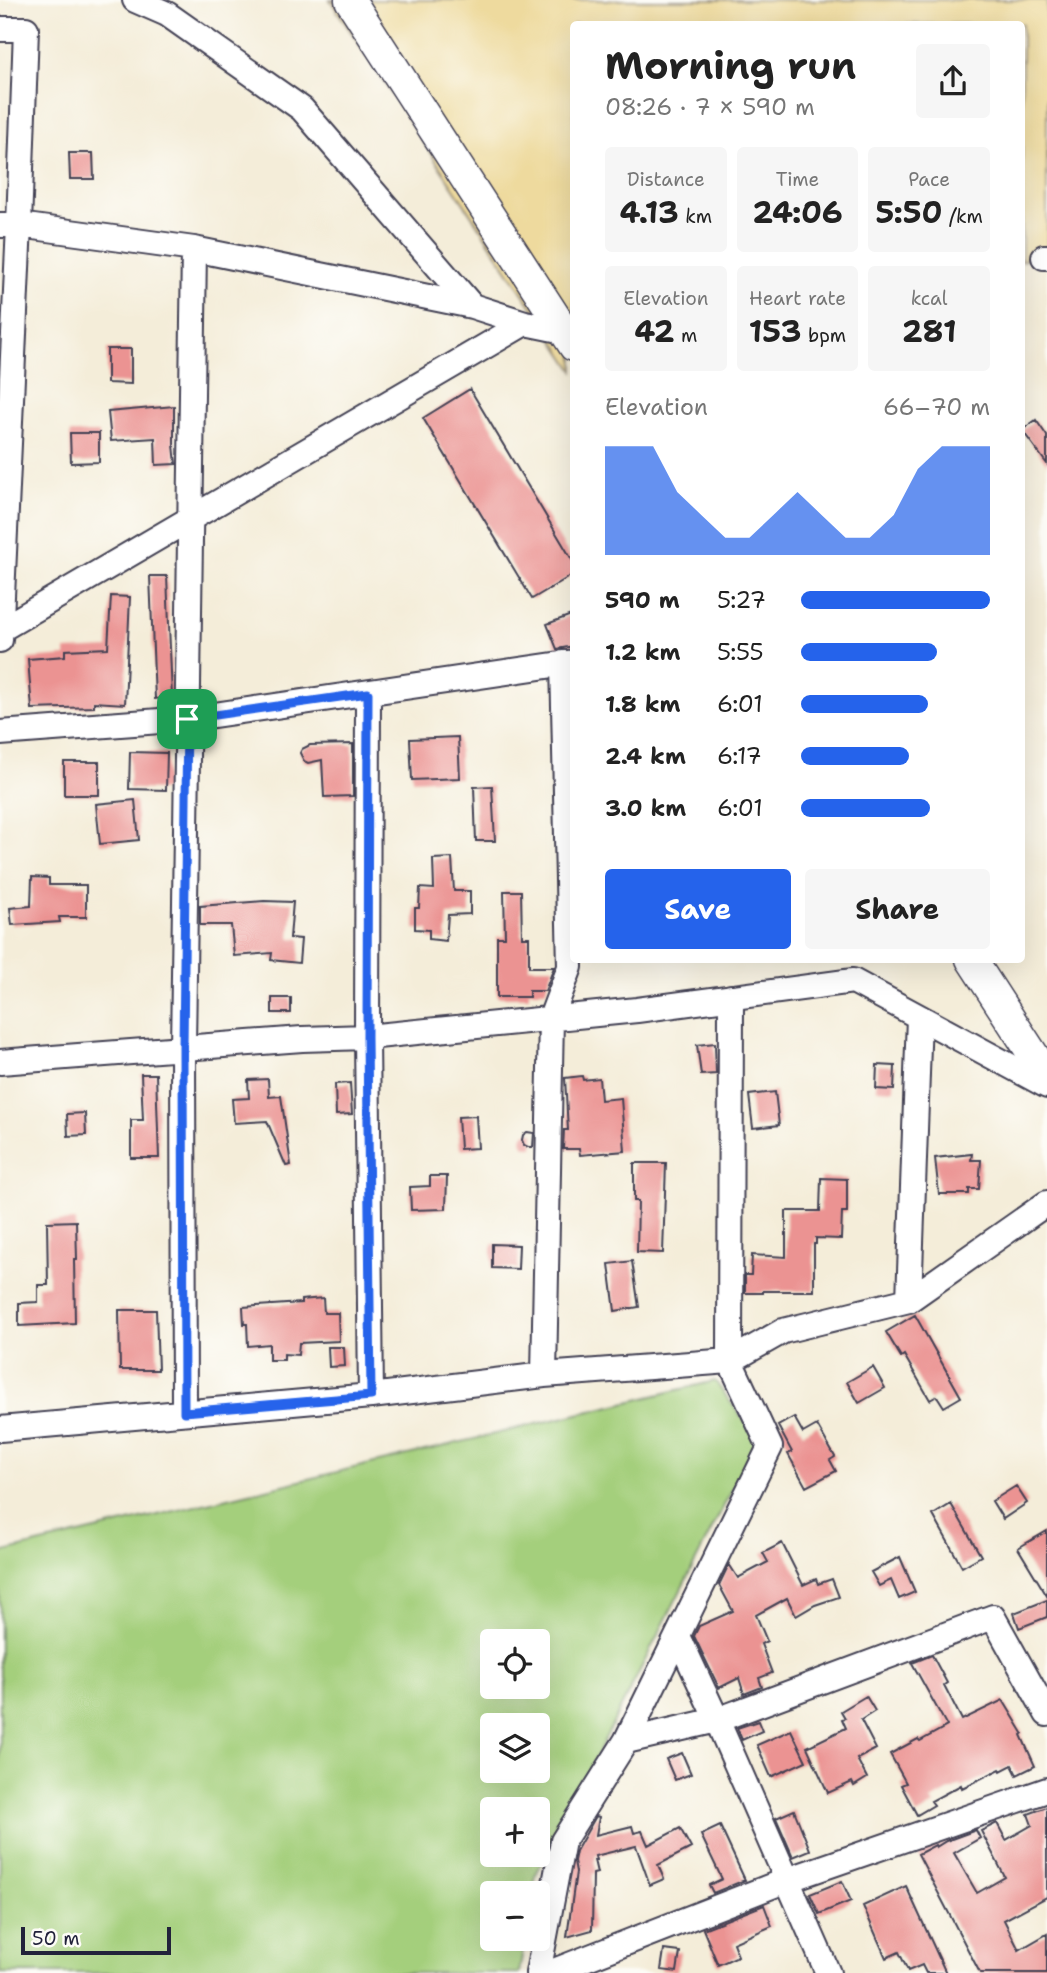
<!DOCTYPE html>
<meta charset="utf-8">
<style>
body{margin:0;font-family:"Shantell Sans",sans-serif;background:#f6f6f6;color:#222;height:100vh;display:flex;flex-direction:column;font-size:26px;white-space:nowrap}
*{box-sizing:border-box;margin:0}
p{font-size:23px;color:#767676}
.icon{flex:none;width:38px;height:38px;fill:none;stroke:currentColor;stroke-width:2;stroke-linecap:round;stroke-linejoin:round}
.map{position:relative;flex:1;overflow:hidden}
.panel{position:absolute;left:570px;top:21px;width:455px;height:942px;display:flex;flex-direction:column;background:#fff;border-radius:7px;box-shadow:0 7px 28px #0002}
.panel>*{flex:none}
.fabs{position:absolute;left:480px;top:1629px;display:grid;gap:14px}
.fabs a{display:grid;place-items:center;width:70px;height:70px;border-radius:7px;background:#fff;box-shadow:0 7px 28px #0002;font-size:35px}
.scale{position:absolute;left:21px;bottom:18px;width:150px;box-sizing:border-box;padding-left:7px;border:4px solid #22223b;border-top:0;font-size:19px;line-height:24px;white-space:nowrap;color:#22223b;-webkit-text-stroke:5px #fdfcf7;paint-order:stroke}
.pin{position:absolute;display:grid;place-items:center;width:60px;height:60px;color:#fff;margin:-30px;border-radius:14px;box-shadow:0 4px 10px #0006}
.round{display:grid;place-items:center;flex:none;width:74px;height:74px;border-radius:7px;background:#f6f6f6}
.overview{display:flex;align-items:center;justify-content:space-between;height:119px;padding:0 35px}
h1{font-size:38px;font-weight:700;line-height:52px}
.figures{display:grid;grid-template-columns:repeat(3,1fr);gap:10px;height:119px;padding:7px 35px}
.figures div{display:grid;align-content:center;border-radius:7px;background:#f6f6f6;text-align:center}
.figures b{font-size:30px;font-weight:700}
.figures small{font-size:19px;font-weight:400}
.figures p{font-size:19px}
.chart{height:196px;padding:14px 35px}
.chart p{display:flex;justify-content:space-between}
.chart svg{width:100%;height:126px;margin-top:7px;fill:#2563eb;opacity:.7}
.cta{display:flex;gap:14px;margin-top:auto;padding:14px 35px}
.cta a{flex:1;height:80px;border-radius:7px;background:#2563eb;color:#fff;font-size:28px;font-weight:700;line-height:80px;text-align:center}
.cta a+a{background:#f6f6f6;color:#222}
ul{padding:0 35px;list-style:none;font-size:23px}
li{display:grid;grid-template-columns:112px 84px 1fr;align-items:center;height:52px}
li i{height:18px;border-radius:9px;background:#2563eb}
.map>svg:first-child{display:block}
</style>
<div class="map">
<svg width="1047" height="1973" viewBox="0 0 1047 1973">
<rect width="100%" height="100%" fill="#fdfcf7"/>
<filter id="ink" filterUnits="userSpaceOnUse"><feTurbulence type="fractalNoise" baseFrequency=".0143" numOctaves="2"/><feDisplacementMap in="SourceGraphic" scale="14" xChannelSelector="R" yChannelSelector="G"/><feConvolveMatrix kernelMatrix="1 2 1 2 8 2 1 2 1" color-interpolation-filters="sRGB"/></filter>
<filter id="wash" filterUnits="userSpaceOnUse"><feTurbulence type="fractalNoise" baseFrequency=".00686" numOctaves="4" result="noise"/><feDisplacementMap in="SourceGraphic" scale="28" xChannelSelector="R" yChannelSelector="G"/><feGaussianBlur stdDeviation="1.57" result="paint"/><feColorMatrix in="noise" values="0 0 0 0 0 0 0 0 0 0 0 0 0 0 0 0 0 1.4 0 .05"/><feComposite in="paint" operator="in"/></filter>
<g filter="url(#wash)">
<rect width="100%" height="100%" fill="#f4edd9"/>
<path fill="#a4cf7b" stroke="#63785b" stroke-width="2" fill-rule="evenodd" d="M715,1381l43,58 -222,435 -3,19 -41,1v45h33l-6,34h-519v-420zM492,1642h45v45h-45zM492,1726h45v45h-45zM492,1810h45v45h-45z"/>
<path fill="#eeda9e" stroke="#887e6c" stroke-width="2" d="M330,0h717v251l-25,10v-237h-448v347z"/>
<g id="blocks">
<path fill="#eb9392" d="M69,153h24l1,26h-24z
M107,349h24v35l-24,-1z
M470,389l104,174v11l-42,25 -109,-181z
M174,406v39l2,19 -20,1 -1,-27 -44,3 -3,-29z
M1036,420l11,16v28l-25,-34z
M70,433h29v29l-28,1z
M150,576h17l5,121 -17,2z
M111,596l19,1 -5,107 -31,-2v5l-62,2 -4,-50 37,-3v-6l43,-2z
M574,614v32l-17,3 -10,-25z
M458,737l2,41 -48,2 -2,-41z
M353,744v52l-29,1 -2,-37 -14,3 -4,-2 -4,-8 2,-4 8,-4z
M130,752l37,1 -1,37 -37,-1z
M64,762h35v33h-35z
M492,786l3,55h-19l-2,-54z
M135,800l4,40 -39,4 -4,-40z
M452,858l2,33h16v23l-22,1 -2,26 -17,-2v-9l-14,-1v-21h4l1,-20 14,1 -1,-30z
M32,877l17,1v7h37v32h-27l1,5 -48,3 -2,-17 21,-2z
M504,891h17l1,46h7v30h25l-9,24h-16v6h-32v-60h8z
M264,901l29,1 -3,36 11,1 -2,24 -28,-3 1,-7 -38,3 -3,-31h-31v-19z
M272,998h19v15h-19z
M715,1043l1,31 -15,1 -4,-30z
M877,1065l18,1 -1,24 -18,-1z
M141,1074h15l3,84h-28v-38h12z
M582,1076l1,4 16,-2 2,22 20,-2 4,53 -45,4 -1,-6h-16l1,-19h4l-3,-52z
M268,1079l1,18 12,-1 10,69 -5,1 -19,-45 -33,2 -2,-24 17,-1 -1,-18z
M350,1083l2,31 -16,1 -1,-31z
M775,1092l4,33 -26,3 -4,-33z
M85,1113l1,22 -18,1 -1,-22z
M476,1116l2,32 -18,1 -2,-32z
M527,1132l7,1 -1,14h-5l-4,-2 -2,-5 1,-5z
M972,1154l-1,6h10l-2,29h-10v5h-30l-4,-36z
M634,1163h32l-3,90 -26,-1 1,-51h-4z
M430,1176h17l-1,33 -35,1 -1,-23 20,-1z
M821,1178l26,1v33h-5l-1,27 -25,-1v6h-2v47h-51v2h-18v-18h6l1,-20 34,2v-46h34z
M76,1221l1,38h-3l1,64 -56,3v-23l19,-1v-17h10l-1,-63z
M492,1244l27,1 -1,24 -26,-1z
M632,1261l7,46 -24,4 -6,-47z
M323,1298l1,15h14l1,28 -40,2 -1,12 -14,-1v6h-15v-16l-21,2 -1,-22h-3l-1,-17 58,-4v-3z
M119,1310h37l2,60h-38z
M915,1315l46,82 -17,10 -7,-11 -7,4 -26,-45 -3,2 -15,-25z
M328,1347h16l1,19 -16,1z
M873,1367l12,21 -26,15 -12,-21z
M794,1417l9,16 14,-8 18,32 -5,3 6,11 -30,16 -18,-33 4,-2 -14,-26z
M1016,1486l11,17 -24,16 -11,-18z
M951,1504l30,52 -19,11 -29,-52z
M1047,1531v65l-29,-48z
M782,1543l21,42 13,-6 2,5 14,-5 7,18 -24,8 -19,11 -9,-18 -31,17 11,26 -6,3 11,29 -13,5 3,9 -18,7 -5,-16 -20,10 -25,-52 5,-10 34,-15 -14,-26 10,-21 9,14 30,-16 -5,-9z
M900,1557l15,35 -16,7 -8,-19 -12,6 -8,-14z
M1047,1600v17l-28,11 -5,-15z
M932,1655l15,28 -3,2 18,35 41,-20 20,33 -2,2 14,31 -18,9 -5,-10 -11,6 -1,-2 -38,19 -1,-3 -30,16 3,4 -17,10 -16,-30 5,-2 -16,-29 28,-15 2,2 27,-15 -35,-63z
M866,1696l9,15 -14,9 15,29 -19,10 10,19 -13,8 -2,-4 -24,11 -21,-46 39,-19 -4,-9 3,-1 -4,-7z
M758,1721l4,10 -20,9 -5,-12z
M791,1730l15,31 -35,16 -14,-32z
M682,1753l9,21 -16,6 -9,-21z
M1047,1807v90l-43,23 15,30 28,-16v39h-67l-62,-119 17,-9 1,2 10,-6 30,-11 4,8 -26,15 23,40 28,-16 -24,-46 16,-8 9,17 26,-15 -4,-11z
M794,1810l16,40 -17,7 -17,-39z
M596,1816l3,1 -3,18 36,-9 2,7 8,-2 6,14 32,-17 11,20 -33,17 6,14 -14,6 -14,-39 -41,10 1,4h-2l3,13 -4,1 -1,56 -25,7 9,-65 -2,-11 2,-10z
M720,1826l25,54 -32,13 -4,-8 13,-6 -21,-44z
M842,1881l9,20 -32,13 -9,-20z
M906,1886l40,87h-20l-4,-8 -14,6 -9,-19 -13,6 -23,-52z
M764,1905l8,21 -39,17 5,13 -20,9 -15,-36z
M664,1950l16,2 -3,20 -16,-2z"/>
</g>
</g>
<g filter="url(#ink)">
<use href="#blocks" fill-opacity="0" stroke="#424053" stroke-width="2"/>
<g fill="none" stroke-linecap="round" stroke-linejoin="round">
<g stroke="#424053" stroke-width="28">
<path id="minor" d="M135,0l32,14 135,95 170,197
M0,29h26l-7,196 -19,415
M0,225h19l175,24 278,57 53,17 39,8
M1044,257h3
M0,630l525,-307
M368,693l-1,344 4,359
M0,733l187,-14 387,-57
M0,1062l302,-23 65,-2 270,-27 216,-29 194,105
M909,1300l10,-283
M544,1375l7,-357 19,-51 -7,-304
M184,1412l-1,-364 11,-799
M0,1429l371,-33 173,-21 186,-14 1,-364
M678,1636l39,84 111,253
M626,1741l91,-21 276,-103 54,97
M538,1973l25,-132 63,-100 144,-294 -40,-86 53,-30 126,-31 138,-97
M549,1973l238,-93 260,-90"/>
</g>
<g stroke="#424053" stroke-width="33">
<path id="major" d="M350,0l224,346
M971,959l76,117"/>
</g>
<use href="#minor" stroke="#fff" stroke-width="24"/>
<use href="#major" stroke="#fff" stroke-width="30"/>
</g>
</g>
<g fill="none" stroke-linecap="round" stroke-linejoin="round" filter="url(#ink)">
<g stroke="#fff" stroke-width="14">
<path id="route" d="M368,693l-1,344 4,359 -187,16 -1,-364 4,-329z"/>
</g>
<use href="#route" stroke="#2563eb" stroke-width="9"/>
</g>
</svg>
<div class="fabs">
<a><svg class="icon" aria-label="locate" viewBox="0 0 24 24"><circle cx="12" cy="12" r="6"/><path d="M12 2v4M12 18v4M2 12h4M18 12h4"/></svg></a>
<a><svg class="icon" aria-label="layers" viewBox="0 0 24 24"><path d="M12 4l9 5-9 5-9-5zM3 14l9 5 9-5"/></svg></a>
<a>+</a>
<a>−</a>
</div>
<div class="scale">50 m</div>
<div class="pin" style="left:187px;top:719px;background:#1e9e55"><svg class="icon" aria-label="arrive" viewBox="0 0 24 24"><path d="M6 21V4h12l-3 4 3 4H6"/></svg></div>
<section class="panel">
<div class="overview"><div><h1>Morning run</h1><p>08:26 · 7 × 590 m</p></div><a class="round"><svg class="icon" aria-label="share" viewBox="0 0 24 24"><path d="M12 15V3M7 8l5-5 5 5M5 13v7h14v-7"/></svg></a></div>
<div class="figures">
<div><p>Distance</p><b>4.13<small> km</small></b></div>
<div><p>Time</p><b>24:06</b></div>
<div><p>Pace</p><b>5:50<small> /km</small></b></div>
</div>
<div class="figures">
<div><p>Elevation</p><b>42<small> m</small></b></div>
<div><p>Heart rate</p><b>153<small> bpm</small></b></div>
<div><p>kcal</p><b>281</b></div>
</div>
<div class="chart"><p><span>Elevation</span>66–70 m</p>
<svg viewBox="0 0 160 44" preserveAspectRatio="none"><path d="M0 44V6L10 6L20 6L30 22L40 30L50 38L60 38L70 30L80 22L90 30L100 38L110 38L120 30L130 14L140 6L150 6L160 6V44z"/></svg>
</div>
<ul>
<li><b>590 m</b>5:27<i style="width:100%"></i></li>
<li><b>1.2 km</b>5:55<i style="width:72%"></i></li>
<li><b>1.8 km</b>6:01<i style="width:67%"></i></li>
<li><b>2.4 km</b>6:17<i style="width:57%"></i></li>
<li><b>3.0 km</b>6:01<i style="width:68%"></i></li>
</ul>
<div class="cta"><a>Save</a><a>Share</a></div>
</section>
</div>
